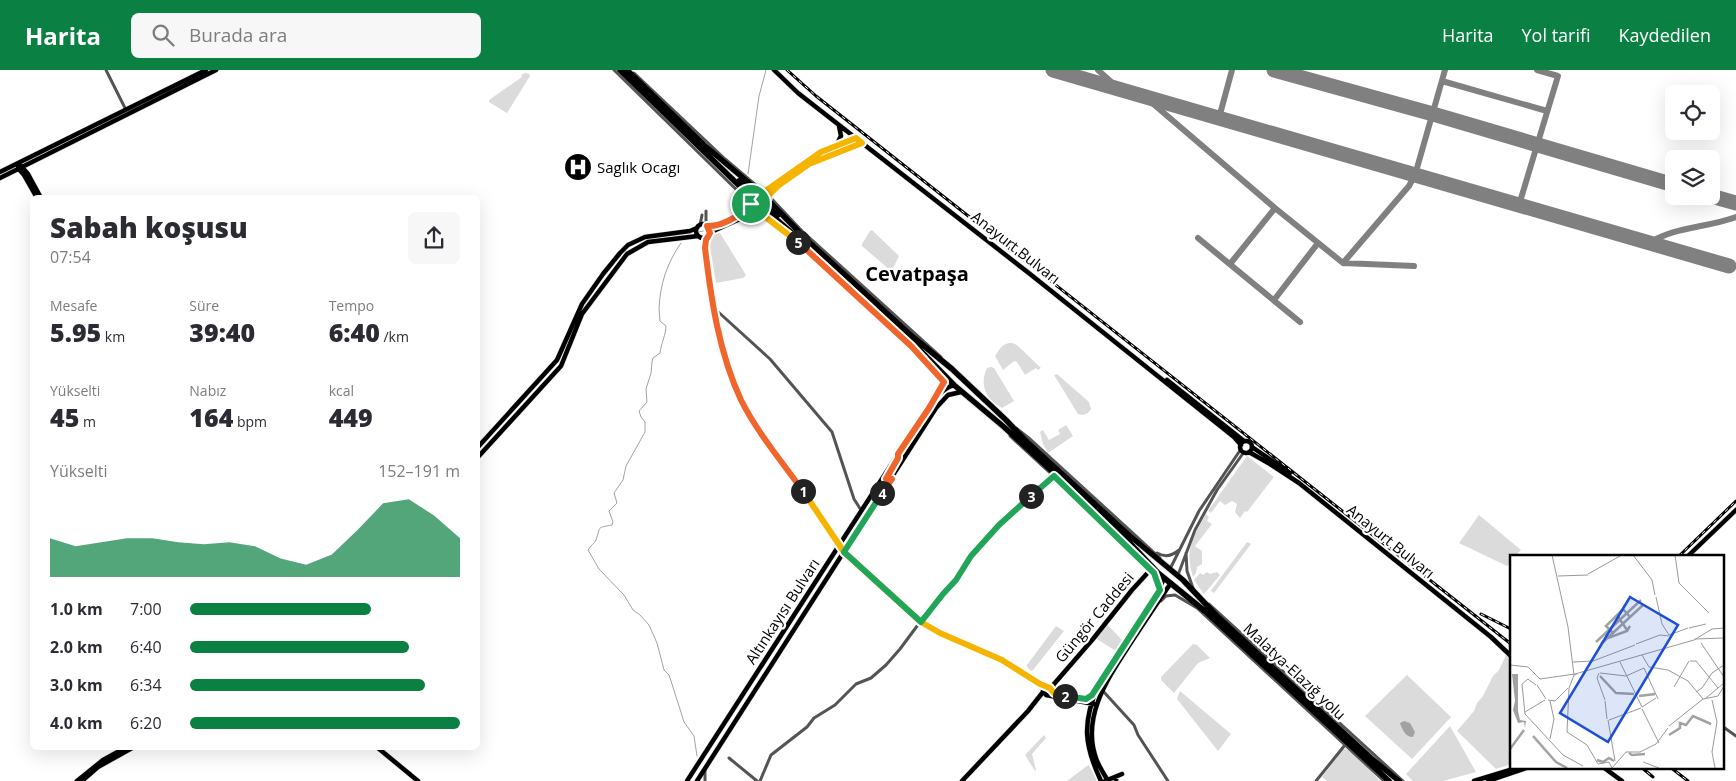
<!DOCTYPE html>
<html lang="tr">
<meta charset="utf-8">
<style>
body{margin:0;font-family:"Open Sans",sans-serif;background:#f7f7f7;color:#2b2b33;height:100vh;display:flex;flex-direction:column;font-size:19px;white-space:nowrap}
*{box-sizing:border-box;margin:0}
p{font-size:16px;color:#7c7c81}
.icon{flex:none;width:28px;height:28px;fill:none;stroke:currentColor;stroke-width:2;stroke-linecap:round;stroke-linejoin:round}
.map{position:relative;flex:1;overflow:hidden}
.panel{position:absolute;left:30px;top:125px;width:450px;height:555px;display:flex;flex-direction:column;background:#fff;border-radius:8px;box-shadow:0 5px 20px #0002}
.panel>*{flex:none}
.controls{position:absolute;left:1665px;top:15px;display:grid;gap:10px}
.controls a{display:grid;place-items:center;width:55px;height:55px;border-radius:8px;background:#fff;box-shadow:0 5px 20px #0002;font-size:25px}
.pin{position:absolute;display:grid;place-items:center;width:42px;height:42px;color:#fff;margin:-21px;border:2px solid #fff;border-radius:50%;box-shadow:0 1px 5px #0007}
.km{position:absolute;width:25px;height:25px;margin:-12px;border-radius:50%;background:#222;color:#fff;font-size:14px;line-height:25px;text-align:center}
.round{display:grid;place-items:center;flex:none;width:52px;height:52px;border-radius:8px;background:#f7f7f7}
.overview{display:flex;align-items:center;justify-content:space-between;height:85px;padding:0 20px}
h1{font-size:28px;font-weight:800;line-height:38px}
.metrics{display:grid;grid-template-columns:repeat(3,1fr);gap:8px;height:85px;padding:5px 20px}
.metrics div{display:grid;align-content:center}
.metrics b{font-size:25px;font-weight:800}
.metrics small{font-size:14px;font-weight:400}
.metrics p{font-size:14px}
.chart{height:140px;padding:10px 20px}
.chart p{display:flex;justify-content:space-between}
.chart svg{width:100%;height:90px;margin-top:5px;fill:#0b8043;opacity:.7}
ul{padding:0 20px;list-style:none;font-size:16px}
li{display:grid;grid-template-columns:80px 60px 1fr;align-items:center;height:38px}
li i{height:12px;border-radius:6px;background:#0b8043}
header{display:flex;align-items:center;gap:30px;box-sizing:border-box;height:70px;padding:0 25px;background:#0b8043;color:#fff}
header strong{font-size:24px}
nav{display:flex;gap:28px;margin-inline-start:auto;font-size:18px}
.search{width:350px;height:45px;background:#f7f7f7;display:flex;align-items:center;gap:12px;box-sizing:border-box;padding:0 18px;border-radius:8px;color:#7c7c81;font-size:19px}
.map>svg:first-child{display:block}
</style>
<header>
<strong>Harita</strong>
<div class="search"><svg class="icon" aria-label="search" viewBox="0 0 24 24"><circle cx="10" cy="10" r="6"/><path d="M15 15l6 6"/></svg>Burada ara</div>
<nav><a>Harita</a><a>Yol tarifi</a><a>Kaydedilen</a></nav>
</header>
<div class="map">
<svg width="1736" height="711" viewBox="0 0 1736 711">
<rect width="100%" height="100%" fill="#fff"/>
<path fill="#dbdbdb" d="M525,3l4,1 1,2 -23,37 -18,-11v-2l33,-23 -1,-2z
M872,160l27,26 -7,14h-2l-28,-24v-2l8,-13z
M720,163l26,42 -3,3 -27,5 -7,-43 4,-5z
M1012,273l5,2 24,23 -3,2 -2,-2 -11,7 -8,-13 -3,-1 -11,9 -8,-14c5,-7 7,-13 17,-13z
M991,297l3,1 20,33 -12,7c-16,-8 -23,-23 -15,-40z
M1057,304l32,28 2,7c-3,5 -7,7 -13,5l-24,-39z
M1066,355l7,11 -25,17 -5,-9 -3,-12 3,-2 6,10 11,-6 -2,-4z
M1247,386l27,21 -27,35 -2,-1 -5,7 -5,-6 2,-8 -5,-3 -7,4 -5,-4 -9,12 -3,-2z
M1206,444l3,3 -2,4 5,3 -17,22 7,5v13l-5,3 -1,6 -3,4c-9,-28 0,-39 13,-63z
M1479,445l42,35 -6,6h-4v6l-4,4 -48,-23z
M1247,472l4,2 -37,49 -3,-2 -4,5z
M1207,502l3,2 7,-2 3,3 -16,19 -10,-14 6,-7 3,2z
M1106,553l17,18 -7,10 -21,-13z
M1056,556l8,5 -31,39 -2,1 -4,-4v-2z
M1193,574l4,1 13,13 -12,5 -24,30 -13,-13v-3z
M1506,585l5,4v105l-15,5 -39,-38 17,-20 3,-8 6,-7 10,-20 6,-6z
M1407,605l44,42 -39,42 -47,-43z
M1180,621l51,43 -13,17 -41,-52z
M1450,656l26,46 -33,9h-30l-7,-7z
M1044,665l2,3 -14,16 4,16 -1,1 -10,-16z
M1343,679h3l9,6 25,26h-53l-5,-4z
M1089,695l8,16h-30l20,-15z"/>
<path fill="#a2a2a2" d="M1404,651l6,2 5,9 -2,5c-8,0 -11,-8 -13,-14z"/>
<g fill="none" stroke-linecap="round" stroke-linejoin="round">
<path stroke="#a2a2a2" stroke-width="1" d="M748,104l11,-78 7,-26
M699,162l8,-2
M681,173c-14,20 -21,41 -22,66 0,4 1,8 1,12l6,5c0,8 -5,18 -6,27l-7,5 -1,4 -1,11 -5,16 1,13 -8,9 2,6 4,5v10l-19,34 -3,14 -9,13 3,10 -8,8 4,11 -1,3c-16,3 -11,1 -16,15 -1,3 -6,6 -8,10l11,19 25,26 9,15 7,5 9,10 8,18 7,27 5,5 3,9 12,38 10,14 3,20"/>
<path stroke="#808080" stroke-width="6" d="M1098,0l21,19
M1442,11l105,30
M1144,26l131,112 68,55 71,3
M1219,48l13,-48
M1519,135l39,-129 -21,-6
M1198,168l102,84
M1649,173c28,-17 57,-15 87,-26
M1343,193l66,-77 6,-11 30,-105
M1230,194l45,-56
M1274,230l44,-57"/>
<path stroke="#808080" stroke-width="15" d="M1053,0l676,196
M1274,0l159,44 241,71
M1711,126l25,7"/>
<g stroke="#dbdbdb" stroke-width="5.5">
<path id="major" d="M774,0l24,23 232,181 204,163 7,8
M837,74l4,-8 -2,-10
M20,95l8,9 13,24
M18,98l6,7 13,23
M0,102l206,-102
M0,108l216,-108
M761,124l60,-42 36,-14
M768,128l2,-5 9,-8 30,-21 54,-21
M696 161a7 7 0 1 1 14 0a7 7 0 1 1-14 0Z
M707,156c16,0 36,-11 45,-23
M709,163l33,-15 21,-12
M707,167c-4,13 1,27 3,41 4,26 6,54 14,79 7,23 18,45 30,66l90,129 68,62 28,19 62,26 38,25 7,3
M1167,310l77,61
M938,324l6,-12 1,-5
M1240 377a6 6 0 1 1 12 0a6 6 0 1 1-12 0Z
M478,377l79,-87 25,-56 21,-30 17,-21 8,-8 17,-8 45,-6 7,-3
M1252,377l38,26
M1249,382l21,12 29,19 192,154 20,19
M478,387l83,-91 21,-52 45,-60 21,-12 50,-6
M1688,486l48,-46
M1051,620l3,-6 39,-45 39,-49 21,-23
M1043,621l3,4 48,9
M1086,629l7,-5
M378,678l40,33
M1603,697l19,14
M77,711l26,-21 22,-12
M82,711l16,-14 34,-19
M687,711l231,-358c10,-14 19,-33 36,-38
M697,711l239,-373 12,-13 13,-3
M962,711l66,-70 15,-19
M1101,711c-17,-36 -19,-58 -3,-95l52,-79 9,-17 5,-12
M1105,711l17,-7
M1108,711c-4,-7 -8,-13 -11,-20 -17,-43 11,-83 33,-117 14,-21 27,-41 41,-61
M1116,711v-2
M1474,711l46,-14
M1488,711l41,-14"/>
</g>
<g stroke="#dbdbdb" stroke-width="7">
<path id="highway" d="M620,0l134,130 67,58
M627,0l77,75 57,48 49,50 103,94 39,32 54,51 18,19 106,97 53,44 34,36 154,142 28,23
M739,111l19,17 10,-2
M751,134c13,-3 18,3 27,11
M877,240l34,31 43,44 50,42 122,112 32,34 48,39 183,169"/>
</g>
<path stroke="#545454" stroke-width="3" d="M106,0l20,40
M614,0l137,134
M634,3l91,86 39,33
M769,126l33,35 139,126
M755,139l33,24 81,74 42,39 33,36
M706,141v14
M700,155l2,-10
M715,239l55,50 62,73 22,67 7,11
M1016,358l14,11 130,119
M1010,366l50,46
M1087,437l65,64
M1157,483c8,5 15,3 22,-3
M1186,483l1,18 6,17
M1170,499l29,-58 42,-62
M1154,503l5,15
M1178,505l17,-45 22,-40 27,-38
M1161,531l5,-5 9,-1 22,13 187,173
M1209,534l194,177
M1103,621l31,34 4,10 30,46
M1722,656l14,10
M729,688l28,23
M705,699v12
M760,711l11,-26 36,-28 7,-9 21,-13 21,-21 15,-6 15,-13 14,-16 29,-39 27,-30 15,-24 22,-25 62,-56
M1316,711l29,-36"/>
<use href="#major" stroke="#000" stroke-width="4.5"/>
<use href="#highway" stroke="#000" stroke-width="5.5"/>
<g stroke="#000" stroke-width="3">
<path id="rail" d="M787,0l29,26 695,548
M1679,486l57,-55
M1481,544l30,15
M1641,697l12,10
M1670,697l18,14"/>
</g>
<use href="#rail" stroke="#fff" stroke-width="1" stroke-dasharray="4" stroke-linecap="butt"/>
</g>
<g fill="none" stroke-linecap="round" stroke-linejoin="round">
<g stroke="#fff" stroke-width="10">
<path id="split-1" d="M751,134c-10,11 -29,23 -44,22l3,7 -4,7 -1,8c6,51 14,105 36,152 16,32 41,62 62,91"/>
</g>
<g stroke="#fff" stroke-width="10">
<path id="split-2" d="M803,421l41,61 77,70 19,11 62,27 38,24 10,4 4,5 11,3"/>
</g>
<g stroke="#fff" stroke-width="10">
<path id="split-3" d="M1031,426l23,-20 100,97 6,17 -68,105 -6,4 -21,-3"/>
</g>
<g stroke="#fff" stroke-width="10">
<path id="split-4" d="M882,423l-38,59 77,70 22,-28 13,-14 15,-24 28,-31 32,-29"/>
</g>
<g stroke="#fff" stroke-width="10">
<path id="split-5" d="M798,172l113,104 33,36 -15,26 -31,46v4l-12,21 2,2 4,-2 -10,14"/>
</g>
<g stroke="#fff" stroke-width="10">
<path id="split-6" d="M751,134l5,-7 8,-5 5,3 10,-10 30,-21 53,-21 -6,-5 -35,14 -57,40 5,3c-2,8 -6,11 -13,15l42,32"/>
</g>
<use href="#split-1" stroke="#f0652b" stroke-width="6"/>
<use href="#split-2" stroke="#f5b400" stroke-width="6"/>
<use href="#split-3" stroke="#22a559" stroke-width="6"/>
<use href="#split-4" stroke="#22a559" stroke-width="6"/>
<use href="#split-5" stroke="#f0652b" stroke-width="6"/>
<use href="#split-6" stroke="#f5b400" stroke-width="6"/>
</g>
<defs>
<g id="hospital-disc" transform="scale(1.4375)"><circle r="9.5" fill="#000" stroke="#fff"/><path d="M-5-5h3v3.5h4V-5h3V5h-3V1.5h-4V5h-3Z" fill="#fff"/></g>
</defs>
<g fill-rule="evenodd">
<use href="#hospital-disc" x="578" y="97"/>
</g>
<g text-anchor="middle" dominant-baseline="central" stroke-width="4.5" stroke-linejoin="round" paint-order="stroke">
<g font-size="15" fill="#000" stroke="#fff" text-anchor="start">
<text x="597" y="97">Saglık Ocagı</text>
</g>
<g font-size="15" fill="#000" stroke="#fff">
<text transform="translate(1016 177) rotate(38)">Anayurt Bulvarı</text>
<text transform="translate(1391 471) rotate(39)">Anayurt Bulvarı</text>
<text transform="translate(782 541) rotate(-57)">Altınkayısı Bulvarı</text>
<text transform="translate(1094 547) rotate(-50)">Güngör Caddesi</text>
<text transform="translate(1295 601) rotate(43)">Malatya-Elazığ yolu</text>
</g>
<g font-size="20" font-weight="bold" fill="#000" stroke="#fff">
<text x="917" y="203">Cevatpaşa</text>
</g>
</g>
<g transform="translate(1510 485)">
<rect width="214" height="214" fill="#fff"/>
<path d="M2,119h6v37l2,9 6,1 -1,7 -1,-6 -6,1 -5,-13 2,-9z" fill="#a2a2a2"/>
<path fill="none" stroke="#a2a2a2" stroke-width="2.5" d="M107,60l10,15M103,78l-7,-7 17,-17 7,8M98,83l19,-7 3,-5M86,87l45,-42M91,89l42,-39M90,121l16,17 18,1M129,141l16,-2M159,180l11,-7v-5l6,2 7,-9 18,8M23,181l23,26 11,6M0,194l14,-19M119,198l3,2 13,-1M87,205l6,2 6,-4 5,3"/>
<path fill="none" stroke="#999" stroke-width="1" d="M42,0l16,72M123,0l19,25 3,15M165,0l4,28 30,30M78,19l32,-18M48,21l30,-1M146,42l6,27 7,11 19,-7M58,72l6,48 3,-1M179,73l17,-4M185,84l29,-1M191,88l23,34M126,89l24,-9 9,1M132,100l7,12 19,3 20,11 15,18 15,-3 6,-10M180,106h6l22,27M63,107l20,-1 42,-16M110,107l22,45M0,110l18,2 12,12 35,-5 119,-34 18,-11 12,-1M134,113l14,31M89,118l-2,5 8,22M90,118l26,3 18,-8M64,120l-5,13 -2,44 20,13 11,19M26,130l-8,-6 -6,5 3,30 38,41 20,11M27,130l9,14M164,132l15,-26M186,137l6,-4 10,-15 12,-8M196,143l18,-15M38,145l7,1 13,-13M202,145l5,22 -5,30 3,16M95,146l2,18M132,152l14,-9M132,154l17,34M15,157l20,-12M98,165l7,41M99,165l32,-12M159,171l34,-27M40,184l4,-20 -4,-18M133,207l16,6M88,209l11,-2 3,6M102,213l14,-16h14l16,-8 12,-16"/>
<path fill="#1d4ed8" fill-opacity="0.15" stroke="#1d4ed8" stroke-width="2.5" d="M120,42l48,28 -70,117 -48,-29z"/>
<rect width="214" height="214" fill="none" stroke="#000" stroke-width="2.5"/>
</g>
</svg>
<div class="controls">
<a><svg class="icon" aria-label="locate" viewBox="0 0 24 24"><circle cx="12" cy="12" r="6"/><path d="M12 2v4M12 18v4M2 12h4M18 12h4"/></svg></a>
<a><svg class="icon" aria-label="layers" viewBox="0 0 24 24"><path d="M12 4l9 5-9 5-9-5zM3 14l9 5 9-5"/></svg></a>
</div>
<div class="pin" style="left:751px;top:134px;background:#1e9e55"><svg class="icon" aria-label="arrive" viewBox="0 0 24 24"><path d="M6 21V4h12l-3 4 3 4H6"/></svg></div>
<b class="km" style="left:803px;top:421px">1</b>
<b class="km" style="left:1065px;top:626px">2</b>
<b class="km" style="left:1031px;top:426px">3</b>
<b class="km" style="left:882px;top:423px">4</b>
<b class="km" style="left:798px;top:172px">5</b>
<section class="panel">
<div class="overview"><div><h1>Sabah koşusu</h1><p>07:54</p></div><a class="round"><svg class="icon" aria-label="share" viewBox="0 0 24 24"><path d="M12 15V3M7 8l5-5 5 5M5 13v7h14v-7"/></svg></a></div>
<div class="metrics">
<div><p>Mesafe</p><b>5.95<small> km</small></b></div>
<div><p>Süre</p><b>39:40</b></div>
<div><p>Tempo</p><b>6:40<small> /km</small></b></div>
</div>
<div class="metrics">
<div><p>Yükselti</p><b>45<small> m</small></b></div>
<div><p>Nabız</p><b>164<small> bpm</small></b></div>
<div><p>kcal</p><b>449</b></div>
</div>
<div class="chart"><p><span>Yükselti</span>152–191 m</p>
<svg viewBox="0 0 160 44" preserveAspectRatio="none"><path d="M0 44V25L10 29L20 27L30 25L40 25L50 27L60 28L70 27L80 29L90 35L100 38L110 33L120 21L130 8L140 6L150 14L160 25V44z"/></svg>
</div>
<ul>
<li><b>1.0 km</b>7:00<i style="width:67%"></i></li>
<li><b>2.0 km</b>6:40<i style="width:81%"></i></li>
<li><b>3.0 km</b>6:34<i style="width:87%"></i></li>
<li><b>4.0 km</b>6:20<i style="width:100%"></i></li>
</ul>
</section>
</div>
